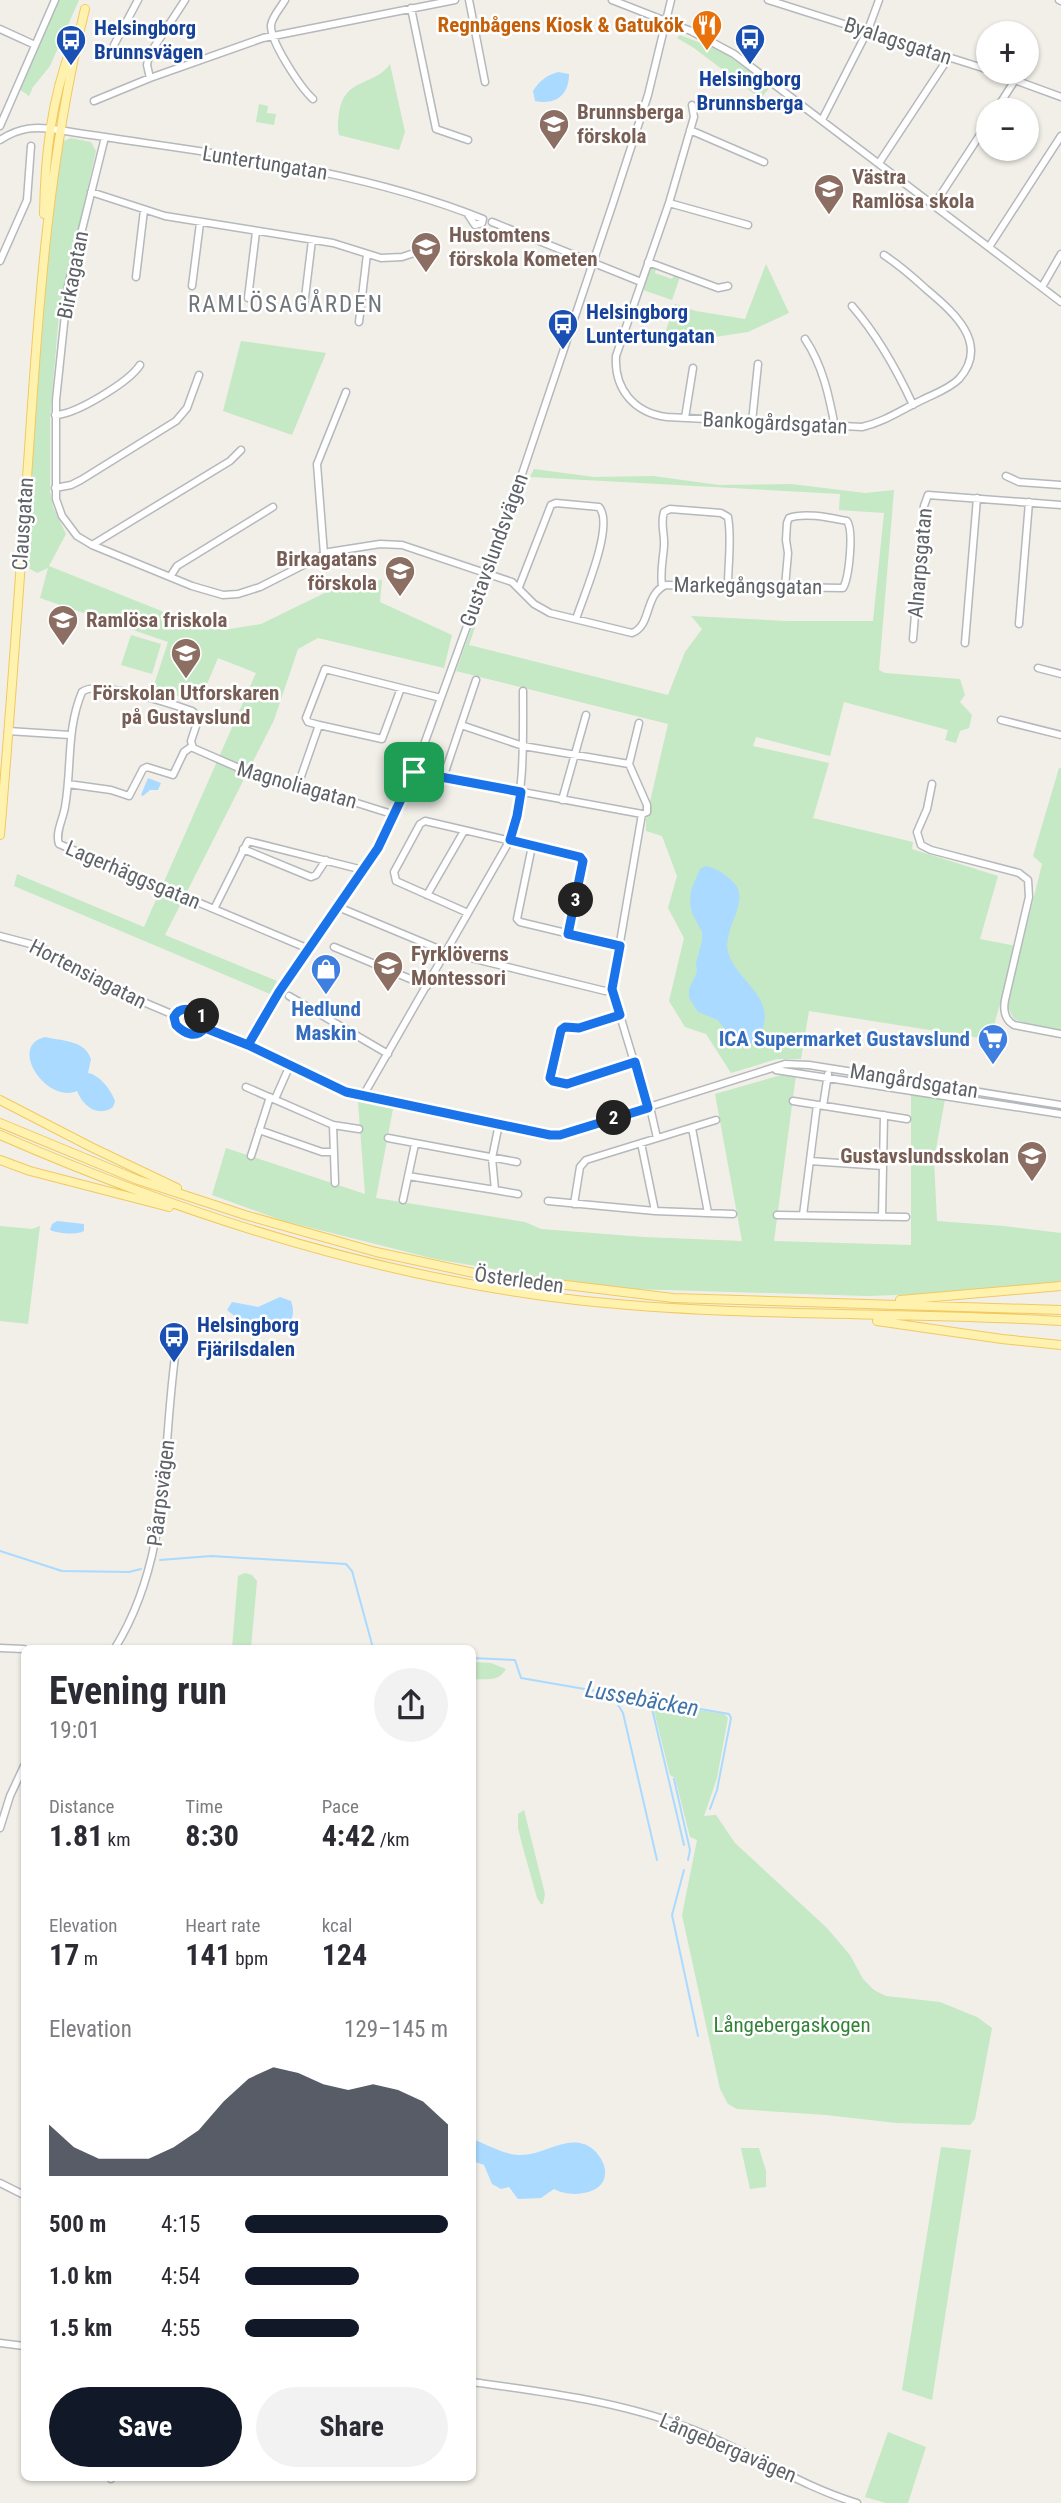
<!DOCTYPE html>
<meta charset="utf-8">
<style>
body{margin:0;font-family:"Roboto Condensed",sans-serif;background:#f2f2f3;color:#2b2b33;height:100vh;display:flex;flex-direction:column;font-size:26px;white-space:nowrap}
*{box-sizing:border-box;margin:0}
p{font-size:23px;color:#7c7c81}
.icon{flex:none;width:38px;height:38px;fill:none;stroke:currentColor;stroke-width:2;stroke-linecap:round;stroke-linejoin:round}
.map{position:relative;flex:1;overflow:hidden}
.sheet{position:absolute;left:21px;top:1645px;width:455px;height:836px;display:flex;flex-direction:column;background:#fff;border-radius:10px;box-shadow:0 2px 5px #0004}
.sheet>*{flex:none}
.fabs{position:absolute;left:976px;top:21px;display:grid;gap:14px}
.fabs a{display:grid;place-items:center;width:63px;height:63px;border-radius:50%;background:#fff;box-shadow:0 2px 5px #0004;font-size:35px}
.pin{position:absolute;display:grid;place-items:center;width:60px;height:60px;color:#fff;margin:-30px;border-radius:14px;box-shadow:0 4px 10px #0006}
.km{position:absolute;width:35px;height:35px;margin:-18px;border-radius:50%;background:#222;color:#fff;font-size:19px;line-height:35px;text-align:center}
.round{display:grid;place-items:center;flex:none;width:74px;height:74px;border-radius:37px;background:#f2f2f3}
.head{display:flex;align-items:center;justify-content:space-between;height:119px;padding:0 28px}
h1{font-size:38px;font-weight:700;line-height:52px}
.metrics{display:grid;grid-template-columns:repeat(3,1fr);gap:10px;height:119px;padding:7px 28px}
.metrics div{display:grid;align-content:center}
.metrics b{font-size:30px;font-weight:700}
.metrics small{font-size:19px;font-weight:400}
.metrics p{font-size:19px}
.chart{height:196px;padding:14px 28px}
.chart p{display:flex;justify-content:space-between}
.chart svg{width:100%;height:126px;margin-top:7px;fill:#111827;opacity:.7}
.button{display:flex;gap:14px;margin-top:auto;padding:14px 28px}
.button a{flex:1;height:80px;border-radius:42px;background:#111827;color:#fff;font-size:28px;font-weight:700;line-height:80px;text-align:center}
.button a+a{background:#f2f2f3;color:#2b2b33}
ul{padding:0 28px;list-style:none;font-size:23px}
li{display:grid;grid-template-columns:112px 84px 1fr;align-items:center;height:52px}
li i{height:18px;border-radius:9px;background:#111827}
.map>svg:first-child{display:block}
</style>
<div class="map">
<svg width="1061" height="2503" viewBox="0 0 1061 2503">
<rect width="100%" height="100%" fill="#f1efe8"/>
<path fill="#c5e8c5" d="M58,0h21l-29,66 -17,21 -4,9 -10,-7z
M680,35l44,17 51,36 -5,-1 -8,10 17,13 -1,2 -84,-64 -17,-10z
M390,64l15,68 -6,18 -60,-15c-2,-7 -1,-14 0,-22 5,-36 35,-26 51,-49z
M259,104l9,2 -1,7 9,1 -2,11 -18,-3z
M71,138l20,4 5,9 -37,163 -9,104v73l3,16 13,27 -17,32 145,58 30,6 37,-6 80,-39 41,-5 -2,22 72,33 -8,33 -126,-30 -20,11 -24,71 -109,215 112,46 -7,13 -256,-108 3,-12 127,53 112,-254 -38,-15 -19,45 -46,-15 15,-46 -128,-44 8,-30 -11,5 -12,-7 21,-300 15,-124z
M766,264l23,49 -41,19 -87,13 14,-41 21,7 49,8z
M651,267l5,1 -1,5 17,6 2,-4 6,2 -8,23 -29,-10z
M241,341l85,12 -34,82 -69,-24z
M534,469l60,8 59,-1 66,9 72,-1 74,9 29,-3 -15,180 6,3 75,6 5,16 -5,7 12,13 -3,13 -9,3 -4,12 -11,-3 3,-10 -104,-28 -14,54 -74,-19 -3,9 76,17 -16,55 100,24 -1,7 86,27 -18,63 36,7 -21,76 -2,18 -184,-29 -8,48h-24l-46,14 -25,-39 -21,-7 -16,-26 15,-63 -16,-30 9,-32 -15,-40 -16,-5v-12l22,-95 -212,-53 33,-91 3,-2 2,1 -5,6 -20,60 199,50 17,-43 17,-23 -11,-13 95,5h87l11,-108 -45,-3 1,-16 -310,-17z
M131,635l30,9 -9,30 -31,-9z
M1059,768h2v262l-33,-6 -14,-5 -7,-13 35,-142 -9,-8z
M781,1075h15l-22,166 137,4v-152l34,6 -11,61 3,61 67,5 57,7v50l-134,11 -60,2 -235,-7 -85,-11 -112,-19 -151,-38 -72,-26 14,-47 139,46 -7,-92 35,7 -17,89 149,24 16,7 103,8 98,4 -27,-147z
M0,1226l32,3 8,-3 -12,98 -28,-3z
M245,1573l7,2 5,6 -6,67h-19l6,-72z
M473,1662l18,1 15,6c-7,13 -21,10 -33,10z
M655,1703l69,11 4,4 -11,60 -13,38 12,-1 19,28 92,85 23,27 13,24 11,11 12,6 54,6 37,15 15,11 -17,91 -5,6 -74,-2 -70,-8 -89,-6 -9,-5 -8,-15 -38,-174 15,-75 -7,-3 -15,-59 -5,-3 -17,-68z
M524,1810l21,84 -2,10h-2l-4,-6 -14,-50 -5,-20v-14z
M941,2147l30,3 -39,250 -30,-10z
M741,2148h18l7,23v16l-16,2z
M888,2432l38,15 -18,56h-22l-21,-6z"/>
<path fill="#aadaff" d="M558,72l11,2c0,22 -14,31 -34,27l-2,-10c7,-11 13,-15 25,-19z
M148,778l13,5 -3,7h-8l-7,6 -2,-1z
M706,866c10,2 17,7 24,13 26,21 -11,49 -1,76 9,26 46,42 33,76 -5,12 -13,14 -26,13l-18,-24 -20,-8 -9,-14v-9l8,-17 -1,-9 6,-22v-9l-10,-19 -2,-10 1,-13 9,-21z
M45,1037c17,4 40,3 46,22l-3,14c12,2 23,17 27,28l-2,6c-15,11 -30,-1 -36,-16 -30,13 -70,-45 -32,-54z
M57,1221l27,3v7c-8,4 -25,3 -34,-1l2,-6z
M280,1297l11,4c6,16 -2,27 -16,33l-28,-8 -20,-16 5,-8 26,5z
M472,2139c14,5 31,15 46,16 26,2 55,-27 78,-3 4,5 9,12 9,19 2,25 -36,27 -51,18l-13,9 -23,1 -9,-12 -8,2 -9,-5 -8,-19 -11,-4z"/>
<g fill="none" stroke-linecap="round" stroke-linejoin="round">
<path stroke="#aadaff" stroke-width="2" d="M0,1551l62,20 67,1 12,-3
M160,1560l51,-4 135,8 6,7 21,77
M472,1658l43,2 6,18 208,36 2,4 -14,72 -7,19
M611,1693l12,20 34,147
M650,1700l34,145
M674,1779l16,71 -2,10
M684,1870l-12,45 26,121"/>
<g stroke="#b5b8bc" stroke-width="9">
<path id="minor" d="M285,0c-4,7 -13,17 -14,25 -1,17 30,63 42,74
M469,0l16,82
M612,0l79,31 43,23 327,248
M768,0l221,70
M1059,0l2,1
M411,8l25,121 32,11
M0,29l35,16
M114,45l24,-45
M993,72l68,25
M150,78l-3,-13 2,-10 36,-55
M94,101l56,-23 113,-40 192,-38
M692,105l2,12 -25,86 -53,153c-2,33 18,57 51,61l195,10c22,-5 39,-17 60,-27 12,-6 27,-11 37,-21 32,-36 -7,-68 -33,-90 -13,-12 -27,-24 -42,-34
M996,110l19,-30
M822,120l46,-90 11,-30
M0,126l55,-126
M690,130l74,32
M105,137l-37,149 -12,114v99l6,17 15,20 15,9 100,41 31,9 15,-1 22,-7 69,-35 51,-8 22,1 110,37 22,22 16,9 82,20c20,-7 12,-39 34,-48l177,3c6,-10 11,-57 4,-67 -16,-3 -42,-9 -58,-3l-2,5 -1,17 2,13 -3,34
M0,140c20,-13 36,-14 59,-10 142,23 289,35 424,89l-1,4 -7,2 -8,-12
M879,163l70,-106
M91,192l74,24 168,27 48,15 21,-1 12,-4
M669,203l79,22
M934,205l55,-84
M492,222l149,60
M989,247l72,-111
M0,261l27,-61 4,-54
M648,262l70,26 10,-2
M136,277l8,-67
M192,286l8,-63
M1042,287l19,-33
M248,298l8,-66
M304,306l8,-66
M852,306c26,30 44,62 61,99
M359,322l8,-68
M805,339c18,27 24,57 30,88
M55,415c20,0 74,-33 85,-50
M685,418l8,-50
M752,422l6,-58
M1006,476l13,6 42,3
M55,488l16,-3 10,-5 95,-59 11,-13 12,-33
M92,545l138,-84 11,-11
M324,554l-7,-90 29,-72
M170,577l7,-11 96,-59
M662,586c-2,-15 1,-26 2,-40 1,-12 -4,-22 0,-34l6,-3 51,4 7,4c4,23 0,45 0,69
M519,587l32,-82 5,-2 43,4c16,18 -16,90 -23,112
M1019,624l10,-122
M913,639l11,-133 4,-11 133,10
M965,643l12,-145
M1038,668l23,6
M1001,720l60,15
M319,725l63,14 19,-51
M461,725l62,21 106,18
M8,731l62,4
M414,772l228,42 5,-2v-7l-18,-41 10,-41
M443,778l33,-98
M68,784l43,6 18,6 14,-27 4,-2 26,8 11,-23 7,-5
M932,784l-5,25 -10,23 4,13 10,5 88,23 9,7 1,17 -24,103c-2,10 0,20 9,25l47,9
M297,788l22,-63 -11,-3 -2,-4 19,-49 116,29
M562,800l24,-85
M642,814l-30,175 36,119
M532,846l-15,73 3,3 100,24
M243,849l68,28 5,-2 10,-15
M427,895l37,-64
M338,907l108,45 159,39 7,-2
M214,909l34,-68 115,29
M468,913l-72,-32 -2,-9 26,-48 5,-3 155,36 4,9 -16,68
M0,936l38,10 77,44 59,25
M334,947l93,39
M309,949l-250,-105c-4,-11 4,-25 6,-37 7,-39 1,-77 17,-115 15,-13 90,12 110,19l7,6 -8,24 2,7 71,31 77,19 54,17
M289,996l99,58
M174,1015l8,-6c13,1 24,6 24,19
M174,1015l2,10c9,9 20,14 30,3
M620,1015l-41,13 -14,-1 -4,3 -11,48 3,3 14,3 68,-22
M206,1028l45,18 95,46 203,43h11l225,-71 24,1 252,40
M248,1045l31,-53 99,-144 36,-76 105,-289 94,-280 35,-108 23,-95
M776,1070l285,44
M246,1087l87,38 2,58
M363,1096l147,-256c15,-48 13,-98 13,-149
M275,1099l15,-34
M793,1101l114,18
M823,1106l5,-32
M650,1107l7,31
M499,1124l-7,34 3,32 23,4
M333,1125l26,4
M692,1128l16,85
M259,1130l63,22h11
M388,1138l129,24
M641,1143l14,68
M251,1156l19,-59
M810,1161l73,5
M408,1176l87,14
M403,1200l12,-56
M548,1201l107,10 78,3
M574,1204l6,-37 6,-7 130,-40
M777,1215l129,2
M803,1215l14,-110
M882,1217l2,-102
M0,1648l24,1
M115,1648c60,-97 45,-211 64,-319
M0,1828l10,-32 14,-30
M0,2183l24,12
M0,2343l24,3
M472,2382c73,10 146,19 214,45 59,21 111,58 171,76
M111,2478v1"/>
</g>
<g stroke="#f2c960" stroke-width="10">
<path id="major" d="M44,214c1,-58 7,-113 28,-169
M0,835c11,-129 20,-257 29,-386 10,-151 20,-293 56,-440
M0,1100l91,47 86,41
M0,1123l138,57 107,35 131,37 107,23 190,23 388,12
M0,1135c183,80 376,142 576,165 161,18 323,11 485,21
M0,1160l30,11 139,36
M900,1300l161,-14
M877,1321l125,18 59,6"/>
</g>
<use href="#minor" stroke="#fff" stroke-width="6"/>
<use href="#major" stroke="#fff2af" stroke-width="8"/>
</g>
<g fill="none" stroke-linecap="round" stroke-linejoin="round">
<g stroke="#fff" stroke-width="14">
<path id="route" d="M414,772l-36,76 -99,144 -31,53 -43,-17c-9,11 -20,6 -29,-3l-2,-8c6,-12 19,-8 28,-1l3,12 43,17 98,47 204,43h10l88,-27 -13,-46 -68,22 -14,-3 -3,-3 11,-48 4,-3 14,1 41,-13 -8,-26 8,-43 -52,-12 15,-73 -3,-4 -70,-17 7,-24 4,-24 -107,-20"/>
</g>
<use href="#route" stroke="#1a73e8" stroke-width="9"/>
</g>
<defs>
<g id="restaurant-pin" transform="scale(1.575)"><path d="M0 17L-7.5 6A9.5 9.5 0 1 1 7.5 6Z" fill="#e8710a" stroke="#fff"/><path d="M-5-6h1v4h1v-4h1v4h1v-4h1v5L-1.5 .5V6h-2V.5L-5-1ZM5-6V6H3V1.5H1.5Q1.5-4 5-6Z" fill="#fff"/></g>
<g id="bus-pin" transform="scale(1.575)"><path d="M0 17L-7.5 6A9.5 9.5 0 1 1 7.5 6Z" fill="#1a4fb4" stroke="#fff"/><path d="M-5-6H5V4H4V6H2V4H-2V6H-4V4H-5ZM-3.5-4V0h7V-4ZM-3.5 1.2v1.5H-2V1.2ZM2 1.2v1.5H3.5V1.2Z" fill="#fff"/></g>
<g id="school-pin" transform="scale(1.575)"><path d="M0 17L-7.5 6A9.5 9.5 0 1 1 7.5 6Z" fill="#8d6e63" stroke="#fff"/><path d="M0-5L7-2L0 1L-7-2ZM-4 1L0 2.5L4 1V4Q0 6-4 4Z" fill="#fff"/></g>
<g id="shop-pin" transform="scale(1.575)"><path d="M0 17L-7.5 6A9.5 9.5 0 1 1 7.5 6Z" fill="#3f7fe0" stroke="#fff"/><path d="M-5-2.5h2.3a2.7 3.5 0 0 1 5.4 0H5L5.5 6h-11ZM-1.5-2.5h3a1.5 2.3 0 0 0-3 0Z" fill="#fff"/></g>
<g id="supermarket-pin" transform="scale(1.575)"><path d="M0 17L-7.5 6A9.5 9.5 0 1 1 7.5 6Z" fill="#3f7fe0" stroke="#fff"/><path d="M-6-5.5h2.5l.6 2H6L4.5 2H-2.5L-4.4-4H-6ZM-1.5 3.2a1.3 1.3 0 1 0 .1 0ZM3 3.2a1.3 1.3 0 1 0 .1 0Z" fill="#fff"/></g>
</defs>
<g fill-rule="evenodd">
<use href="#restaurant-pin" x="707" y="25"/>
<use href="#bus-pin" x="750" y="39"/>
<use href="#bus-pin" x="71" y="40"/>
<use href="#school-pin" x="554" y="124"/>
<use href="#school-pin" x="829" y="189"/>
<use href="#school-pin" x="426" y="247"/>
<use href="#bus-pin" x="563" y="324"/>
<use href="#school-pin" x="400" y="571"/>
<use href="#school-pin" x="63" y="620"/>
<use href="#school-pin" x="186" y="653"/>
<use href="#school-pin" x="388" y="966"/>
<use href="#shop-pin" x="326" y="969"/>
<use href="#supermarket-pin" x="993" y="1039"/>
<use href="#school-pin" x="1032" y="1156"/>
<use href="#bus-pin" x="174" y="1337"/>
</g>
<g text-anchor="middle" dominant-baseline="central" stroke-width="5" stroke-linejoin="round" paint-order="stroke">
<g font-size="21" font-weight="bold" fill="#c56008" stroke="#fff" text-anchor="end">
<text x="684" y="25">Regnbågens Kiosk &amp; Gatukök</text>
</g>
<g font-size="21" font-weight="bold" fill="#164399" stroke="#fff" text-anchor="start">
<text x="94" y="28">Helsingborg<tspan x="94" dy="24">Brunnsvägen</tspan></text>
<text x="750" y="79" text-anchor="middle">Helsingborg<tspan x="750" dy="24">Brunnsberga</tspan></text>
<text x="586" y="312">Helsingborg<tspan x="586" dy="24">Luntertungatan</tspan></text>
<text x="197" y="1325">Helsingborg<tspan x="197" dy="24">Fjärilsdalen</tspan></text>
</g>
<g font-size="21" fill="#5f6368" stroke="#fff">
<text transform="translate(898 41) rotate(18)">Byalagsgatan</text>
<text transform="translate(265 163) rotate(9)">Luntertungatan</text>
<text transform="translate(73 275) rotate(-79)">Birkagatan</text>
<text transform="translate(775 423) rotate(3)">Bankogårdsgatan</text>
<text transform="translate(23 524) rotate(-86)">Clausgatan</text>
<text transform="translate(494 550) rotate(-70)">Gustavslundsvägen</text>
<text transform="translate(920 563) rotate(-85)">Alnarpsgatan</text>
<text transform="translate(748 586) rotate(1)">Markegångsgatan</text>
<text transform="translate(297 785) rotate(16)">Magnoliagatan</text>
<text transform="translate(133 875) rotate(23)">Lagerhäggsgatan</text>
<text transform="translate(88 974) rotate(27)">Hortensiagatan</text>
<text transform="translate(914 1081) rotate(9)">Mangårdsgatan</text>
<text transform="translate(519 1280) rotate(8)">Österleden</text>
<text transform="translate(161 1493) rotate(-83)">Påarpsvägen</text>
<text transform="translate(728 2448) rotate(23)">Långebergavägen</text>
</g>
<g font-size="21" font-weight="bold" fill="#785e54" stroke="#fff" text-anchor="start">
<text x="577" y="112">Brunnsberga<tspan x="577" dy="24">förskola</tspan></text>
<text x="852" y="177">Västra<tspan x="852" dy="24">Ramlösa skola</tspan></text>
<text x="449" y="235">Hustomtens<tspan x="449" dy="24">förskola Kometen</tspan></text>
<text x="377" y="559" text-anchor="end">Birkagatans<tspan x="377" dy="24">förskola</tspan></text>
<text x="86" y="620">Ramlösa friskola</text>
<text x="186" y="693" text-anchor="middle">Förskolan Utforskaren<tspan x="186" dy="24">på Gustavslund</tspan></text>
<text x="411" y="954">Fyrklöverns<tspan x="411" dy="24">Montessori</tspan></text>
<text x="1009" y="1156" text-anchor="end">Gustavslundsskolan</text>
</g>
<g font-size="21" font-weight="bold" fill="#366cbe" stroke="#fff">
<text x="326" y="1009">Hedlund<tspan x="326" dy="24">Maskin</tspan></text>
<text x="970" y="1039" text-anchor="end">ICA Supermarket Gustavslund</text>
</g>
<g font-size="21" fill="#348238" stroke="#fff">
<text x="792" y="2025">Långebergaskogen</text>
</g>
<g font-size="23" letter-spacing="2" fill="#70757a" stroke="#fff">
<text x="286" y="304">RAMLÖSAGÅRDEN</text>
</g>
<g font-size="23" font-style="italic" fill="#4174aa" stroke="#fff">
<text transform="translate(642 1699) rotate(10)">Lussebäcken</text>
</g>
</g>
</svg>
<div class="fabs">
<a>+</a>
<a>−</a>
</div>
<div class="pin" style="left:414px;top:772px;background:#1e9e55"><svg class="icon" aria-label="arrive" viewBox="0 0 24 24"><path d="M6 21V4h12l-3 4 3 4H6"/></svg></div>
<b class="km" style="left:202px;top:1016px">1</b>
<b class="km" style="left:614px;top:1118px">2</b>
<b class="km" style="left:576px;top:900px">3</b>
<section class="sheet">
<div class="head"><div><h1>Evening run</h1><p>19:01</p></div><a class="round"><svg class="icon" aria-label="share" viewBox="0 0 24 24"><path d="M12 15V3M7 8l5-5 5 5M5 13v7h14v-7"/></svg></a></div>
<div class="metrics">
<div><p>Distance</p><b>1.81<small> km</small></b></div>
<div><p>Time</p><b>8:30</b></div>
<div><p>Pace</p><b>4:42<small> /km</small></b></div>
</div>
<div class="metrics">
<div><p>Elevation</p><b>17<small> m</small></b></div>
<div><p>Heart rate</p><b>141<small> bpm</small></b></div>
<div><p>kcal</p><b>124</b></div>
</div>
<div class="chart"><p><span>Elevation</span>129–145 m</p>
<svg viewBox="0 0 160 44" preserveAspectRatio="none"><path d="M0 44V26L10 34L20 38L30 38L40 38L50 34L60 28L70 18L80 10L90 6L100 8L110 12L120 14L130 12L140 14L150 18L160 26V44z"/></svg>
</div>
<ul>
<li><b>500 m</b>4:15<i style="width:100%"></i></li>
<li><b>1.0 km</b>4:54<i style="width:56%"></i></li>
<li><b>1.5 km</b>4:55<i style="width:56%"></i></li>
</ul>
<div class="button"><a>Save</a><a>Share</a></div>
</section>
</div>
